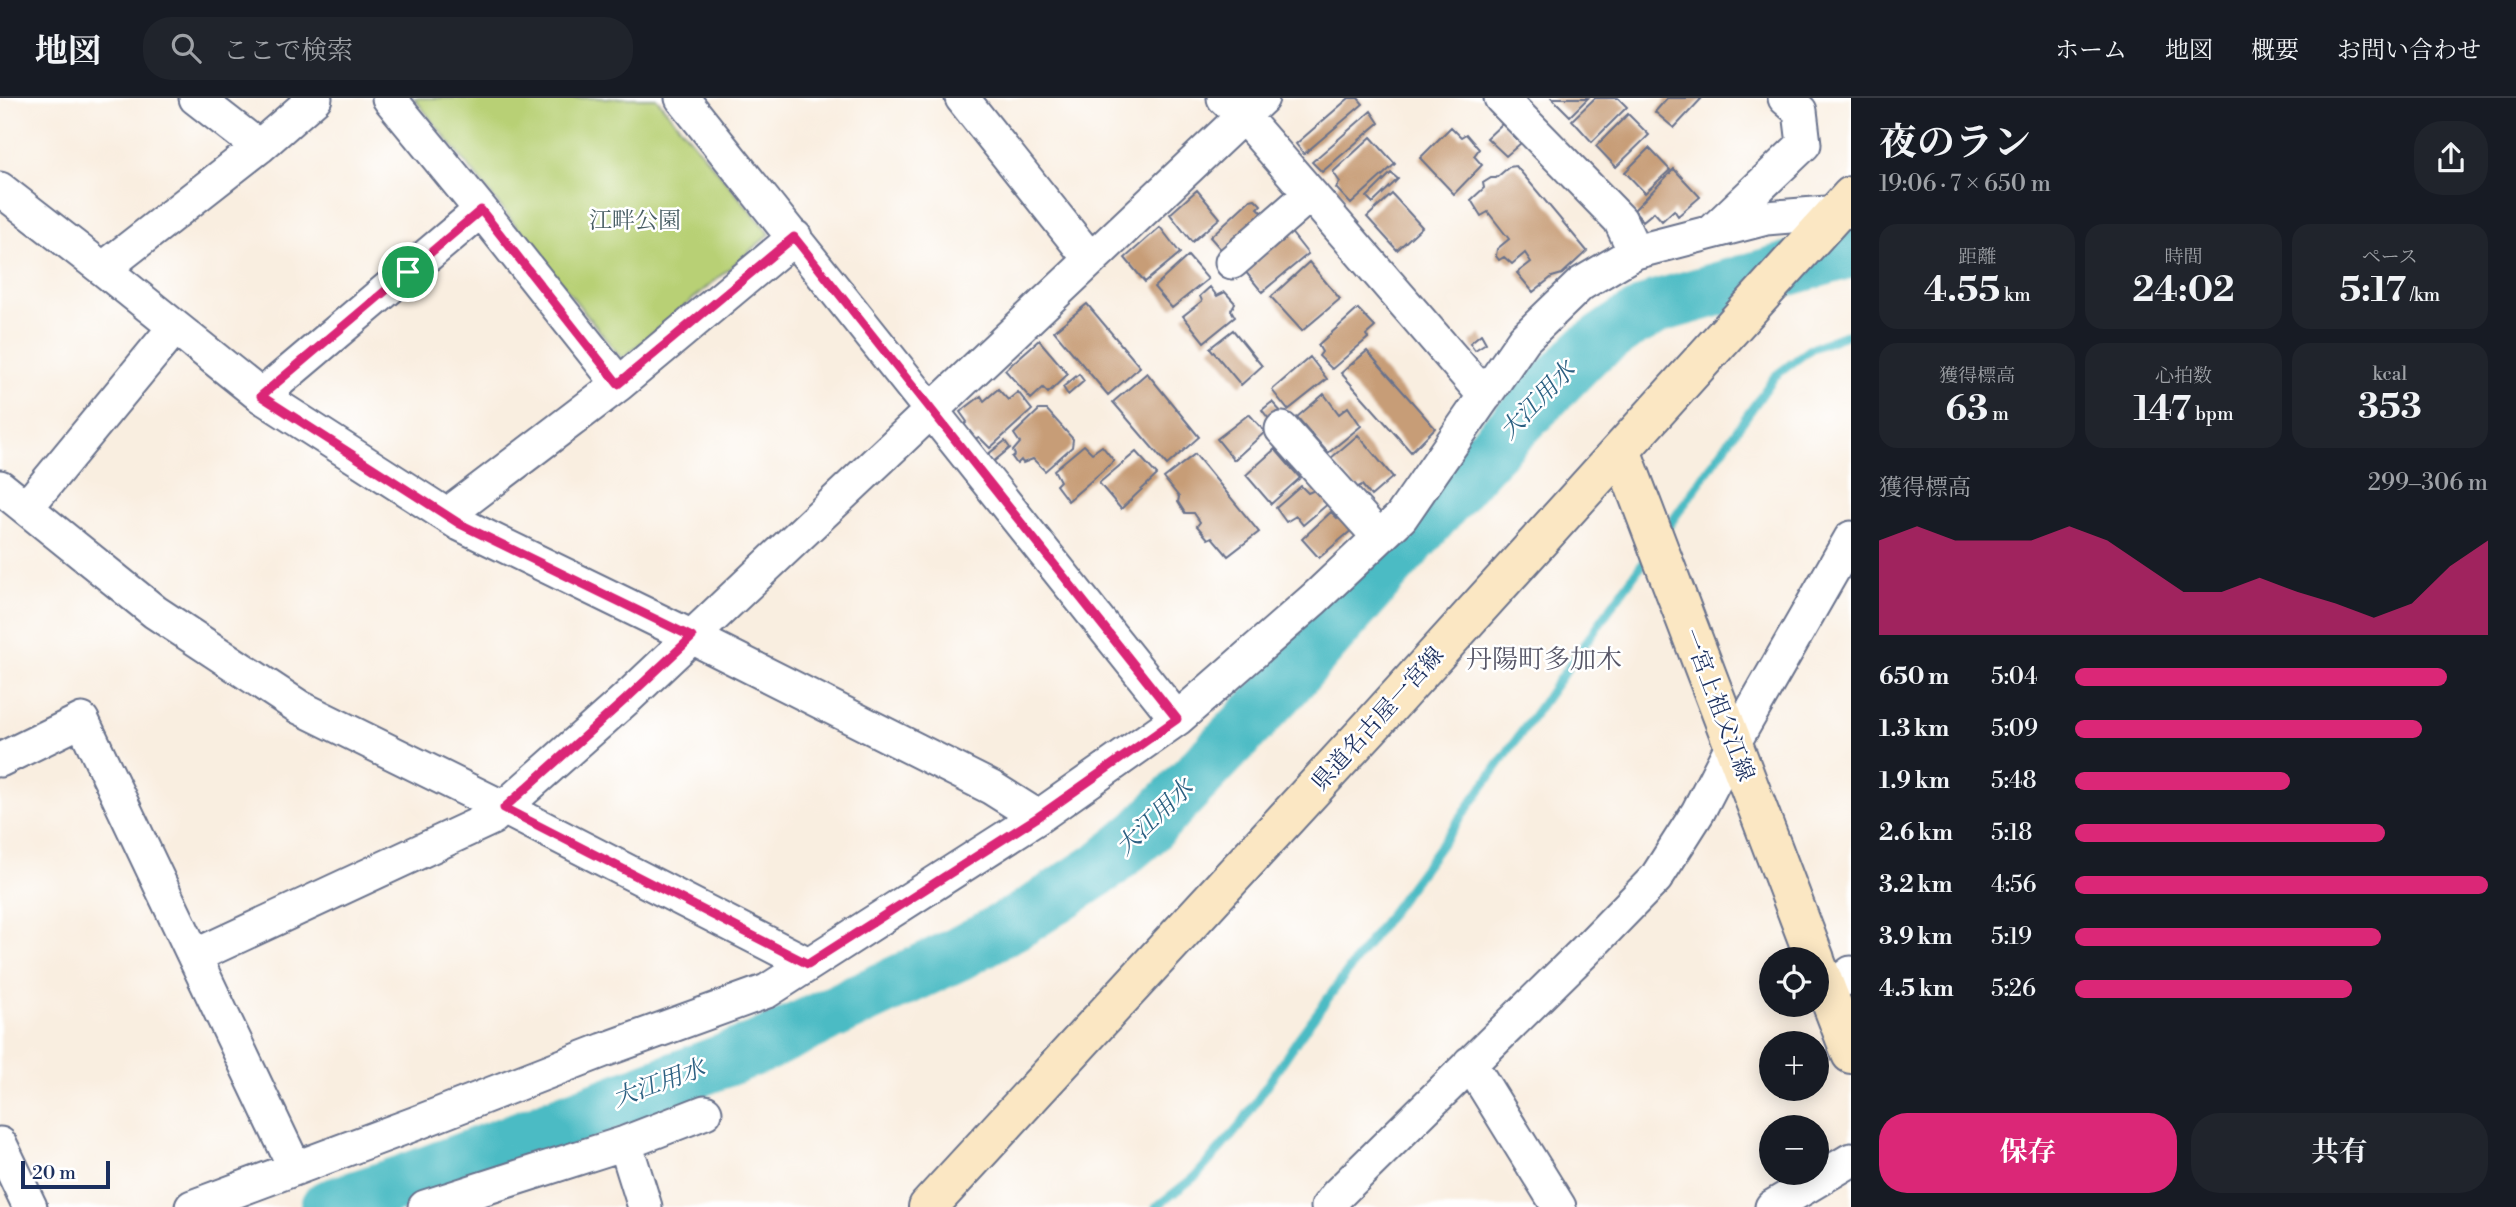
<!DOCTYPE html>
<html lang="ja">
<meta charset="utf-8">
<style>
body{margin:0;font-family:"Libre Bodoni","Noto Serif JP",serif;background:#20242c;color:#f1f3f6;height:100vh;display:flex;flex-direction:column;font-size:26px;white-space:nowrap}
*{box-sizing:border-box;margin:0}
p{font-size:23px;color:#9ea1a6}
.icon{flex:none;width:38px;height:38px;fill:none;stroke:currentColor;stroke-width:2;stroke-linecap:round;stroke-linejoin:round}
.map{position:relative;flex:1;overflow:hidden}
.sheet{display:flex;flex-direction:column;background:#171b24;width:665px}
.sheet>*{flex:none}
.fabs{position:absolute;left:1759px;top:849px;display:grid;gap:14px}
.fabs a{display:grid;place-items:center;width:70px;height:70px;border-radius:50%;background:#171b24;box-shadow:0 4px 18px #0003;font-size:35px}
.scale{position:absolute;left:21px;bottom:18px;width:89px;box-sizing:border-box;padding-left:7px;border:4px solid #1b2f5e;border-top:0;font-size:19px;line-height:24px;white-space:nowrap;color:#1b2f5e;-webkit-text-stroke:5px #fff;paint-order:stroke}
.pin{position:absolute;display:grid;place-items:center;width:60px;height:60px;color:#fff;margin:-30px;border:4px solid #fff;border-radius:50%;box-shadow:0 2px 7px #0007}
.round{display:grid;place-items:center;flex:none;width:74px;height:74px;border-radius:28px;background:#20242c}
.head{display:flex;align-items:center;justify-content:space-between;height:119px;padding:0 28px}
h1{font-size:38px;font-weight:700;line-height:52px}
.figures{display:grid;grid-template-columns:repeat(3,1fr);gap:10px;height:119px;padding:7px 28px}
.figures div{display:grid;align-content:center;border-radius:18px;background:#20242c;text-align:center}
.figures b{font-size:35px;font-weight:700}
.figures small{font-size:19px;font-weight:400}
.figures p{font-size:19px}
.chart{height:196px;padding:14px 28px}
.chart p{display:flex;justify-content:space-between}
.chart svg{width:100%;height:126px;margin-top:7px;fill:#db2777;opacity:.7}
.button{display:flex;gap:14px;margin-top:auto;padding:14px 28px}
.button a{flex:1;height:80px;border-radius:28px;background:#db2777;color:#fff;font-size:28px;font-weight:700;line-height:80px;text-align:center}
.button a+a{background:#20242c;color:#f1f3f6}
ul{padding:0 28px;list-style:none;font-size:23px}
li{display:grid;grid-template-columns:112px 84px 1fr;align-items:center;height:52px}
li i{height:18px;border-radius:9px;background:#db2777}
header{display:flex;align-items:center;gap:42px;box-sizing:border-box;height:98px;padding:0 35px;background:#171b24;border-bottom:2px solid #363941}
header strong{font-size:33px}
nav{display:flex;gap:38px;margin-inline-start:auto;font-size:24px}
.search{width:490px;height:63px;background:#20242c;display:flex;align-items:center;gap:18px;box-sizing:border-box;padding:0 24px;border-radius:28px;color:#9ea1a6;font-size:26px}
main{display:flex;flex:1;min-height:0}
.map>svg:first-child{display:block}
</style>
<header>
<strong>地図</strong>
<div class="search"><svg class="icon" aria-label="search" viewBox="0 0 24 24"><circle cx="10" cy="10" r="6"/><path d="M15 15l6 6"/></svg>ここで検索</div>
<nav><a>ホーム</a><a>地図</a><a>概要</a><a>お問い合わせ</a></nav>
</header>
<main>
<div class="map">
<svg width="1851" height="1109" viewBox="0 0 1851 1109">
<rect width="100%" height="100%" fill="#fff"/>
<filter id="ink" filterUnits="userSpaceOnUse"><feTurbulence type="fractalNoise" baseFrequency=".0143" numOctaves="2"/><feDisplacementMap in="SourceGraphic" scale="14" xChannelSelector="R" yChannelSelector="G"/><feConvolveMatrix kernelMatrix="1 2 1 2 8 2 1 2 1" color-interpolation-filters="sRGB"/></filter>
<filter id="wash" filterUnits="userSpaceOnUse"><feTurbulence type="fractalNoise" baseFrequency=".00686" numOctaves="4" result="noise"/><feDisplacementMap in="SourceGraphic" scale="28" xChannelSelector="R" yChannelSelector="G"/><feGaussianBlur stdDeviation="1.57" result="paint"/><feColorMatrix in="noise" values="0 0 0 0 0 0 0 0 0 0 0 0 0 0 0 0 0 1.4 0 .05"/><feComposite in="paint" operator="in"/></filter>
<g filter="url(#wash)">
<rect width="100%" height="100%" fill="#f9eee0"/>
<path fill="#b8d075" stroke="#6a806a" stroke-width="2" d="M414,0h242l114,136 -148,125z"/>
<g fill="none" stroke-linecap="round" stroke-linejoin="round">
<path stroke="#4cbbc4" stroke-width="9" d="M1663,436l112,-158 37,-28 39,-15
M1156,1109l41,-32 42,-48 59,-88 153,-208 198,-277"/>
<path stroke="#4cbbc4" stroke-width="54" d="M327,1109l73,-24 360,-136 198,-93 66,-36 81,-53 38,-32 136,-142 201,-230 108,-111 38,-26 33,-18 192,-55"/>
</g>
<g id="blocks">
<path fill="#c79d77" d="M1349,0h9l5,6 -59,50 -8,-10z
M1552,0h36l-18,18z
M1595,0h23l9,9 -35,35 -20,-22z
M1667,0h35l-28,30 -19,-16z
M1371,13l8,12 -57,49 -10,-10z
M1628,16l21,21 -33,32 -20,-21z
M1502,26l19,19 -15,13 -19,-18z
M1451,29l10,10 5,-3 13,15 -5,7 8,9 -28,29 -34,-36z
M1371,39l24,27 -44,40 -15,-16 4,-6 -7,-10z
M1649,50l21,22 -25,23 -20,-21z
M1516,68l71,85 -25,23 -10,3 -19,15 -16,-19 14,-11 -6,-9 -13,11 -8,-7 -5,3 -3,-4 1,-7 12,-10 -21,-27 -7,4 -10,-16 13,-12 -1,-5 8,-5h5l13,-11z
M1674,71l26,28 -22,19 -4,-6 -12,11 -8,-9 -11,9 -9,-11z
M1391,75l7,6 -25,24 -6,-6z
M1197,92l23,28 -28,24 -22,-28z
M1392,96l30,33 -25,23 -30,-33z
M1255,101l6,6 -3,3 7,7 -41,38 -14,-16 40,-37z
M1160,129l20,26 -35,29 -20,-24z
M1290,133l18,23 -46,38 -17,-21z
M1188,158l20,23 -36,29 -18,-21z
M1309,164l31,37 -38,32 -31,-34z
M1210,189l7,9 8,-4 10,11 -4,7 4,7 -31,25 -21,-26 19,-15 -2,-5z
M1087,206l53,63 -32,28 -54,-64z
M1358,211l17,18 -9,8 2,3 -36,31 -13,-13 3,-4 -4,-7z
M1233,232l29,36 -21,19 -31,-37z
M1481,236l5,9 -11,7 -5,-7z
M1039,242l29,34 -20,19 -5,-5 -12,11 -26,-29z
M1367,253l68,77 -24,24 -70,-79z
M1310,259l17,22 -39,31 -16,-20z
M1147,275l52,64 -32,28 -54,-63z
M1079,276l5,7 -16,14 -5,-8z
M998,291l10,11 10,-8 14,18 -42,38 -11,-11 -5,2 -10,-14 3,-3 -7,-10 21,-16 3,5z
M1324,296l15,20 9,-7 13,19 -33,27 -31,-36z
M1272,304l11,12 -11,9 -10,-13z
M1039,312h8l26,29 -1,8 -27,24 -12,-12 -10,4 -2,-3 -4,4 -5,-7 3,-2 -2,-4 7,-8 -6,-9z
M1249,316l16,18 -31,28 -17,-21z
M1358,337l35,42 -22,19 -9,-11 -6,3 -25,-30z
M1005,343l5,7 -17,14 -6,-7z
M1084,347l8,8 10,-7 12,15 -46,40 -12,-16 4,-4 -6,-11z
M1275,351l25,29 -29,26 -25,-29z
M1136,354l21,23 -36,34 -22,-26z
M1195,356l64,78 -31,24 -16,-19 -4,2 -11,-13 3,-4 -6,-9h-9l-7,-11 1,-5 -15,-19z
M1301,388l7,7 9,-4 12,14 -26,22 -7,-9 -10,6 -10,-14z
M1331,414l7,7 5,-3 11,12 -35,30 -17,-19z"/>
</g>
</g>
<g filter="url(#ink)">
<use href="#blocks" fill-opacity="0" stroke="#69728c" stroke-width="2"/>
<g fill="none" stroke-linecap="round" stroke-linejoin="round">
<g stroke="#69728c" stroke-width="37">
<path id="street" d="M196,0l63,49
M389,0l92,112 138,174
M682,0l495,621
M962,0l128,161
M1224,0l19,18 242,280
M1501,0l119,122 15,32
M0,91l103,80 158,127 199,128 232,113 300,151 46,29
M1713,133l91,-87 -4,-33 -15,-13
M1232,164l78,-68
M103,171l156,-122 56,-49
M261,298l220,-186
M1282,331l97,108
M0,389l155,125 144,95 205,101 304,156
M26,410l149,-181
M447,417l172,-131 176,-147
M0,662l82,-40 213,448
M195,858l297,-138 134,-119 636,-601
M1827,893l24,-18
M1470,965l89,144
M625,1045l20,64
M0,1046l30,63
M192,1109l222,-83 190,-74 163,-59 271,-174 139,-98 137,-120 87,-82 123,-178 57,-55 54,-32 131,-34 85,-7
M425,1109l200,-64 80,-31
M1328,1109l9,-12 248,-244 71,-73 42,-66 35,-68 118,-206
M1772,1109l79,-47"/>
</g>
<g stroke="#69728c" stroke-width="42">
<path id="secondary" d="M1621,352l194,509
M1816,865l35,91
M928,1109l446,-484 477,-527"/>
</g>
<use href="#street" stroke="#fff" stroke-width="33"/>
<use href="#secondary" stroke="#fbe7c3" stroke-width="38"/>
</g>
</g>
<g fill="none" stroke-linecap="round" stroke-linejoin="round" filter="url(#ink)">
<g stroke="#fff" stroke-width="14">
<path id="route" d="M481,112l137,174 176,-147 383,482 -139,98 -230,147 -304,-156 122,-109 66,-62 -232,-113 -199,-128z"/>
</g>
<use href="#route" stroke="#db2777" stroke-width="9"/>
</g>
<g text-anchor="middle" dominant-baseline="central" stroke-width="5" stroke-linejoin="round" paint-order="stroke">
<g font-size="23" fill="#4a5f65" stroke="#fff">
<text x="635" y="123">江畔公園</text>
</g>
<g font-size="23" fill="#1b2f5e" stroke="#fff">
<text transform="translate(1718 607) rotate(69)">一宮上祖父江線</text>
<text transform="translate(1378 621) rotate(-48)">県道名古屋一宮線</text>
</g>
<g font-size="24" font-style="italic" fill="#2c6082" stroke="#fff">
<text transform="translate(1538 303) rotate(-46)">大江用水</text>
<text transform="translate(1155 720) rotate(-44)">大江用水</text>
<text transform="translate(659 986) rotate(-20)">大江用水</text>
</g>
<g font-size="26" fill="#575667" stroke="#fff">
<text x="1544" y="562">丹陽町多加木</text>
</g>
</g>
</svg>
<div class="fabs">
<a><svg class="icon" aria-label="locate" viewBox="0 0 24 24"><circle cx="12" cy="12" r="6"/><path d="M12 2v4M12 18v4M2 12h4M18 12h4"/></svg></a>
<a>+</a>
<a>−</a>
</div>
<div class="scale">20 m</div>
<div class="pin" style="left:408px;top:174px;background:#1e9e55"><svg class="icon" aria-label="arrive" viewBox="0 0 24 24"><path d="M6 21V4h12l-3 4 3 4H6"/></svg></div>
</div>
<section class="sheet">
<div class="head"><div><h1>夜のラン</h1><p>19:06 · 7 × 650 m</p></div><a class="round"><svg class="icon" aria-label="share" viewBox="0 0 24 24"><path d="M12 15V3M7 8l5-5 5 5M5 13v7h14v-7"/></svg></a></div>
<div class="figures">
<div><p>距離</p><b>4.55<small> km</small></b></div>
<div><p>時間</p><b>24:02</b></div>
<div><p>ペース</p><b>5:17<small> /km</small></b></div>
</div>
<div class="figures">
<div><p>獲得標高</p><b>63<small> m</small></b></div>
<div><p>心拍数</p><b>147<small> bpm</small></b></div>
<div><p>kcal</p><b>353</b></div>
</div>
<div class="chart"><p><span>獲得標高</span>299–306 m</p>
<svg viewBox="0 0 160 44" preserveAspectRatio="none"><path d="M0 44V11L10 6L20 11L30 11L40 11L50 6L60 11L70 20L80 29L90 29L100 24L110 29L120 33L130 38L140 33L150 20L160 11V44z"/></svg>
</div>
<ul>
<li><b>650 m</b>5:04<i style="width:90%"></i></li>
<li><b>1.3 km</b>5:09<i style="width:84%"></i></li>
<li><b>1.9 km</b>5:48<i style="width:52%"></i></li>
<li><b>2.6 km</b>5:18<i style="width:75%"></i></li>
<li><b>3.2 km</b>4:56<i style="width:100%"></i></li>
<li><b>3.9 km</b>5:19<i style="width:74%"></i></li>
<li><b>4.5 km</b>5:26<i style="width:67%"></i></li>
</ul>
<div class="button"><a>保存</a><a>共有</a></div>
</section>
</main>
